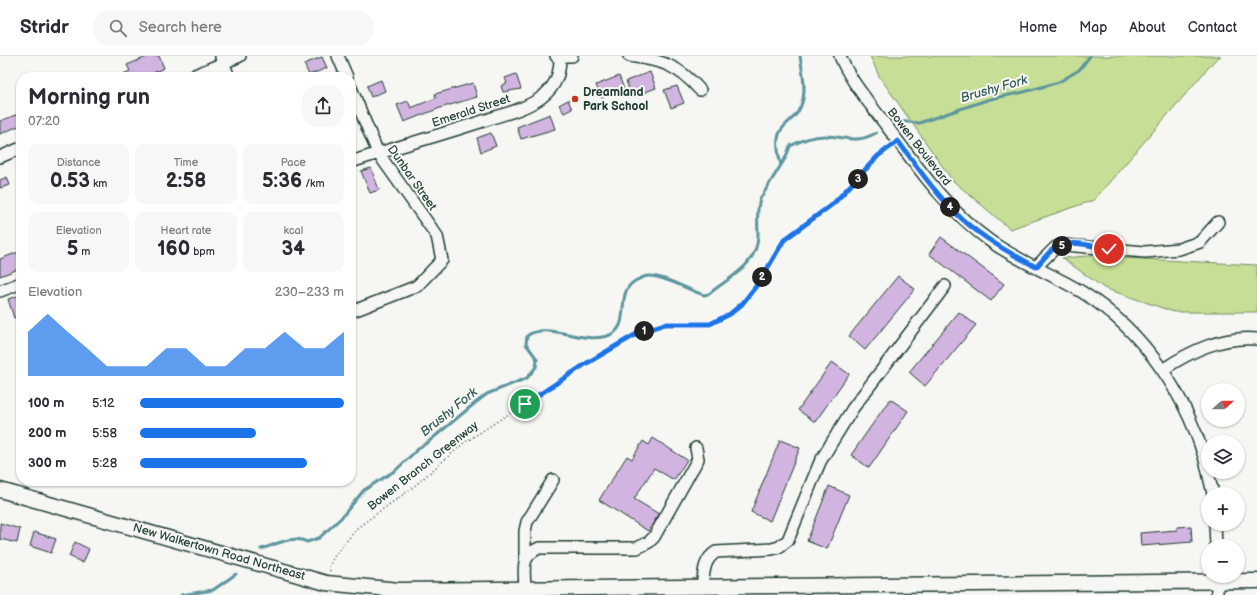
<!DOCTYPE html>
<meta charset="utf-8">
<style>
body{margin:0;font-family:"Balsamiq Sans",sans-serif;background:#f7f7f7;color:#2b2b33;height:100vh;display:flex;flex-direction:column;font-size:15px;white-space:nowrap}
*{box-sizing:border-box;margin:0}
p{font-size:13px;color:#7c7c81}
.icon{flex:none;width:22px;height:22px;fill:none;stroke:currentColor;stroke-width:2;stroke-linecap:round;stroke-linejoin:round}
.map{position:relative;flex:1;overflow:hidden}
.panel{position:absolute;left:16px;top:16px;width:340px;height:414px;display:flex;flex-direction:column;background:#fff;border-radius:16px;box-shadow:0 1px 3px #0004}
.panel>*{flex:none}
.needle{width:26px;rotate:69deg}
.fabs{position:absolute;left:1201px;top:327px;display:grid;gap:8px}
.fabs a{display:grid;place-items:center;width:44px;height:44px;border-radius:50%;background:#fff;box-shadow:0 1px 3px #0004;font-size:20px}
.pin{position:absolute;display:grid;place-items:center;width:34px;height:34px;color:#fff;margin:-17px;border:2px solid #fff;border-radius:50%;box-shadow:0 1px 4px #0007}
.km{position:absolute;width:20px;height:20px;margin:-10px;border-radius:50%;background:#222;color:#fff;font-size:11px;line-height:20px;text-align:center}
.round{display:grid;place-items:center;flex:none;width:42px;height:42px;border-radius:16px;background:#f7f7f7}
.overview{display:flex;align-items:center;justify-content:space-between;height:68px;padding:0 12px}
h1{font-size:22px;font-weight:700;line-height:30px}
.metrics{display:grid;grid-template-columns:repeat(3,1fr);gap:6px;height:68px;padding:4px 12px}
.metrics div{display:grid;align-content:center;border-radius:10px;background:#f7f7f7;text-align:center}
.metrics b{font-size:20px;font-weight:700}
.metrics small{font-size:11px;font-weight:400}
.metrics p{font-size:11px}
.chart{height:112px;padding:8px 12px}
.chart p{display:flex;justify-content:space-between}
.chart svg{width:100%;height:72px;margin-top:4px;fill:#1a73e8;opacity:.7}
ul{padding:0 12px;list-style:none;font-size:13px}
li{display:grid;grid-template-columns:64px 48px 1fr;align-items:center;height:30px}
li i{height:10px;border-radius:5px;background:#1a73e8}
header{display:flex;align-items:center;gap:24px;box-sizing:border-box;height:56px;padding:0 20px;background:#fff;border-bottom:1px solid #e1e1e2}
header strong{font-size:19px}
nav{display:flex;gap:22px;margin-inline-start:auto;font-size:14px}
.search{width:280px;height:36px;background:#f7f7f7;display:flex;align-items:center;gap:10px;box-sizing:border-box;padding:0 14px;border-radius:16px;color:#7c7c81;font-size:15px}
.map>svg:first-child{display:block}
</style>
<header>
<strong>Stridr</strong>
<div class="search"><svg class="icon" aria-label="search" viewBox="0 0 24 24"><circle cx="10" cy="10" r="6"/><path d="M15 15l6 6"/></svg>Search here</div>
<nav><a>Home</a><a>Map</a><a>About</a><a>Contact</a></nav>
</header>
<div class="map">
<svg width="1257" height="539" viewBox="0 0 1257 539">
<rect width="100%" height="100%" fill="#f6f6f2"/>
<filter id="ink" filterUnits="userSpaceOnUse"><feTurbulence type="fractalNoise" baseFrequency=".025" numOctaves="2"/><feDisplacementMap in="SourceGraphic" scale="8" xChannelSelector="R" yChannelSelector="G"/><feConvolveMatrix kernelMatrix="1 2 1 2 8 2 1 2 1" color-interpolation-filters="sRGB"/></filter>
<g filter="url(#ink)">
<path fill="#c6de95" stroke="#728e64" d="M870,0h351l-6,4 -121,140 -84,29 -58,-49 -73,-104z
M1087,200l170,9v47h-83l-70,-24 -42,-30z"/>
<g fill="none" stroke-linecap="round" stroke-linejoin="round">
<path stroke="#5c959e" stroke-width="3" d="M896,65l23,2 71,-24 34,-7 35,-10 20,-12 11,-14
M781,109c-13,-49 15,-34 22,-66 3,-14 -1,-29 -3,-43
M261,493c14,-4 32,-15 46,-7l12,-4 22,-20 23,-28 32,-20 24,-23 7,-4 47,-39 13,-10 40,-16 9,-11 1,-8 -11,-15 1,-8c19,-15 55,8 80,0 27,-8 6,-42 28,-55 4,-2 9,-5 14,-5 16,0 39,14 55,19l5,-1c20,-17 47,-27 49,-57 0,-13 -2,-26 2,-38l26,-42 4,-11c11,-5 24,-11 36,-10 21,1 30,8 50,-3
M181,539l32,-5 23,-16"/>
</g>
<path fill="#d2b4e0" stroke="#1f3d34" d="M149,0h10l5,12 -20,9h-28l14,-6 -3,-6z
M322,1l5,11 -18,7 -5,-11z
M650,16l6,16 -24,9 -6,-16z
M516,18l5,15 -18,3 -2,-6 6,-3 -2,-5z
M619,20l5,13 -23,9 -5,-13z
M381,24l4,11 -14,6 -4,-11z
M473,27l4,14 -37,11 -36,14 -7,-17 11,-4 3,7 25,-10 -1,-4z
M677,30l7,17 -13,5 -7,-18z
M568,44l4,9 -8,4 -5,-8z
M21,57v12l-21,9v-13z
M550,58l5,15 -34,10 -4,-12z
M491,77l5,13 -15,6 -4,-14z
M371,112l8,22 -9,3 -9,-22z
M7,121l3,8 -10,3v-8z
M941,181l63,47 -13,17 -62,-47z
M21,195v17l-21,8v-17z
M898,220l17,13 -50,61 -16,-14z
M21,239v21l-7,2 -6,-19z
M959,256l17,13 -51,61 -16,-14z
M832,306l17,12 -34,48 -17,-12z
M890,343l18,12 -39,57 -18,-13z
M653,382l34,22 -13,20 -20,-12 -20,31 25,15 -11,17 -49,-31 28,-44 5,3 11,-18 6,4z
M780,384l20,8 -30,73 -19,-9z
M829,430l20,9 -22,54 -20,-8z
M0,467l20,6 -3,14 -17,-4z
M1191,470l1,16 -51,4 -1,-13 37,-3v-3z
M34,476l22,7 -5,14 -21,-7z
M75,486l14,7 -6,14 -14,-7z"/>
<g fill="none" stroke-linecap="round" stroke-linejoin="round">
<g stroke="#1f3d34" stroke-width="14">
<path id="minor" d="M338,0l9,21
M556,0h16
M629,0c32,4 49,9 71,34
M840,0c10,25 29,46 45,68 32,42 61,85 105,117 28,20 62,33 92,51 64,40 108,108 126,179
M221,1l8,20
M190,21l50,-21
M351,32l27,65 59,83 5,24 -25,26 -66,26
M0,101l21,-9
M351,106c45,-15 90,-27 135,-42 18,-6 40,-11 56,-23 14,-11 18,-23 18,-40
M1036,211l20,-20 8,-2 81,7 34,-3 21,-7 18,-20
M0,235l21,-8
M1162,314c29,-19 59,-34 95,-31
M1208,416l5,22
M1215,468l1,22
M525,503v-28l2,-9 26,-42
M1217,520v19
M702,532c2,-14 1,-28 14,-36l56,-3 7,-2 9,-7 32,-78 12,-20 21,-34 92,-122
M525,534c0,-19 -6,-33 14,-42h98l12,-6 5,-5 44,-78 -2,-11"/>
</g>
<g stroke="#1f3d34" stroke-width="17">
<path id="major" d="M0,434l326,93 73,7 858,-9"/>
</g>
<path stroke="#1f3d34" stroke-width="1.5" stroke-dasharray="1 3" stroke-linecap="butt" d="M330,515l-1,-5 6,-11 22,-27 55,-40 52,-45 123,-80 47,-27 18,-8 18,-4h39l21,-9 12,-11 18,-23 24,-41 51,-37 43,-47 12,-9"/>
<use href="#minor" stroke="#f6f6f2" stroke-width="11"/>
<use href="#major" stroke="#f6f6f2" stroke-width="14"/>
</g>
</g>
<g fill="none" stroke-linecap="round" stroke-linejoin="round" filter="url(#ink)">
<g stroke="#fff" stroke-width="8">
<path id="route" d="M525,348l62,-41 53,-31 25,-8h45l20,-10 12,-10 18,-23 24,-41 50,-37 44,-47 20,-15c20,27 39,55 64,78 22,20 48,34 74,48 6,-6 13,-16 20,-20 15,-8 38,0 53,2"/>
</g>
<use href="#route" stroke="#1a73e8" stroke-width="5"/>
</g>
<circle fill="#c8321e" stroke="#f6f6f2" stroke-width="1.5" cx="575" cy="43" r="4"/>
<g text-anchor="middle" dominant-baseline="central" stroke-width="4" stroke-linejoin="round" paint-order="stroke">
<g font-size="12" font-weight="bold" fill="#1f3d34" stroke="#f6f6f2" text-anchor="start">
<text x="583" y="36">Dreamland<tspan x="583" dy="14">Park School</tspan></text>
</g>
<g font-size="12" fill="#1f3d34" stroke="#f6f6f2">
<text transform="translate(471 55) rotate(-18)">Emerald Street</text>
<text transform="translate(919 91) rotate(52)">Bowen Boulevard</text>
<text transform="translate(412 122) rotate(55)">Dunbar Street</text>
<text transform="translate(423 410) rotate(-38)">Bowen Branch Greenway</text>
<text transform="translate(219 496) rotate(16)">New Walkertown Road Northeast</text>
</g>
<g font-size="13" font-style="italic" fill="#335a57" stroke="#f6f6f2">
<text transform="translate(994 33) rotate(-16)">Brushy Fork</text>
<text transform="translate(449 356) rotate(-39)">Brushy Fork</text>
</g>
</g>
</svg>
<div class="fabs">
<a><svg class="needle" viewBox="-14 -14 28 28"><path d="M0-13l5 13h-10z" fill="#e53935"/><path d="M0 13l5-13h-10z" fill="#7c7c81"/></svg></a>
<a><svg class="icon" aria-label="layers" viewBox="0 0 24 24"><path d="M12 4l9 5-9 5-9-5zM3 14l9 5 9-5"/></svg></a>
<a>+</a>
<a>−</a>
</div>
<div class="pin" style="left:525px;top:348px;background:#1e9e55"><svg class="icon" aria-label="arrive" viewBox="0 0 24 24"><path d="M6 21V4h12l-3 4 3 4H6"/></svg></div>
<div class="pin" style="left:1109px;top:193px;background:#d93025"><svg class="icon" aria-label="check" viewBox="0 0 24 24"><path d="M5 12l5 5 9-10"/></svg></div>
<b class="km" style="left:644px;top:275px">1</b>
<b class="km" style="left:762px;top:221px">2</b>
<b class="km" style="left:858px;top:123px">3</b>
<b class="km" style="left:950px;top:151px">4</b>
<b class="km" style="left:1062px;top:190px">5</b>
<section class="panel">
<div class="overview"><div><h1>Morning run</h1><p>07:20</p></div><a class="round"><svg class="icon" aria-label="share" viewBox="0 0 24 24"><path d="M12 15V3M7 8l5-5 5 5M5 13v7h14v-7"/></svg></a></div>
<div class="metrics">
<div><p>Distance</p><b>0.53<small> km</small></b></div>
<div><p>Time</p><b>2:58</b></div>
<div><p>Pace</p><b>5:36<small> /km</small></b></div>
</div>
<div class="metrics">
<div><p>Elevation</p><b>5<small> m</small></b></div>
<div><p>Heart rate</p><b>160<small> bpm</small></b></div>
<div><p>kcal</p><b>34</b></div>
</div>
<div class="chart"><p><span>Elevation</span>230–233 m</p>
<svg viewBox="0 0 160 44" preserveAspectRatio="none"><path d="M0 44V17L10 6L20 17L30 27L40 38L50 38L60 38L70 27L80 27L90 38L100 38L110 27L120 27L130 17L140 27L150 27L160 17V44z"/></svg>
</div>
<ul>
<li><b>100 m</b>5:12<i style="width:100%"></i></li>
<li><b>200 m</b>5:58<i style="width:57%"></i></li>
<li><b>300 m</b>5:28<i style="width:82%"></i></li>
</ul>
</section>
</div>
